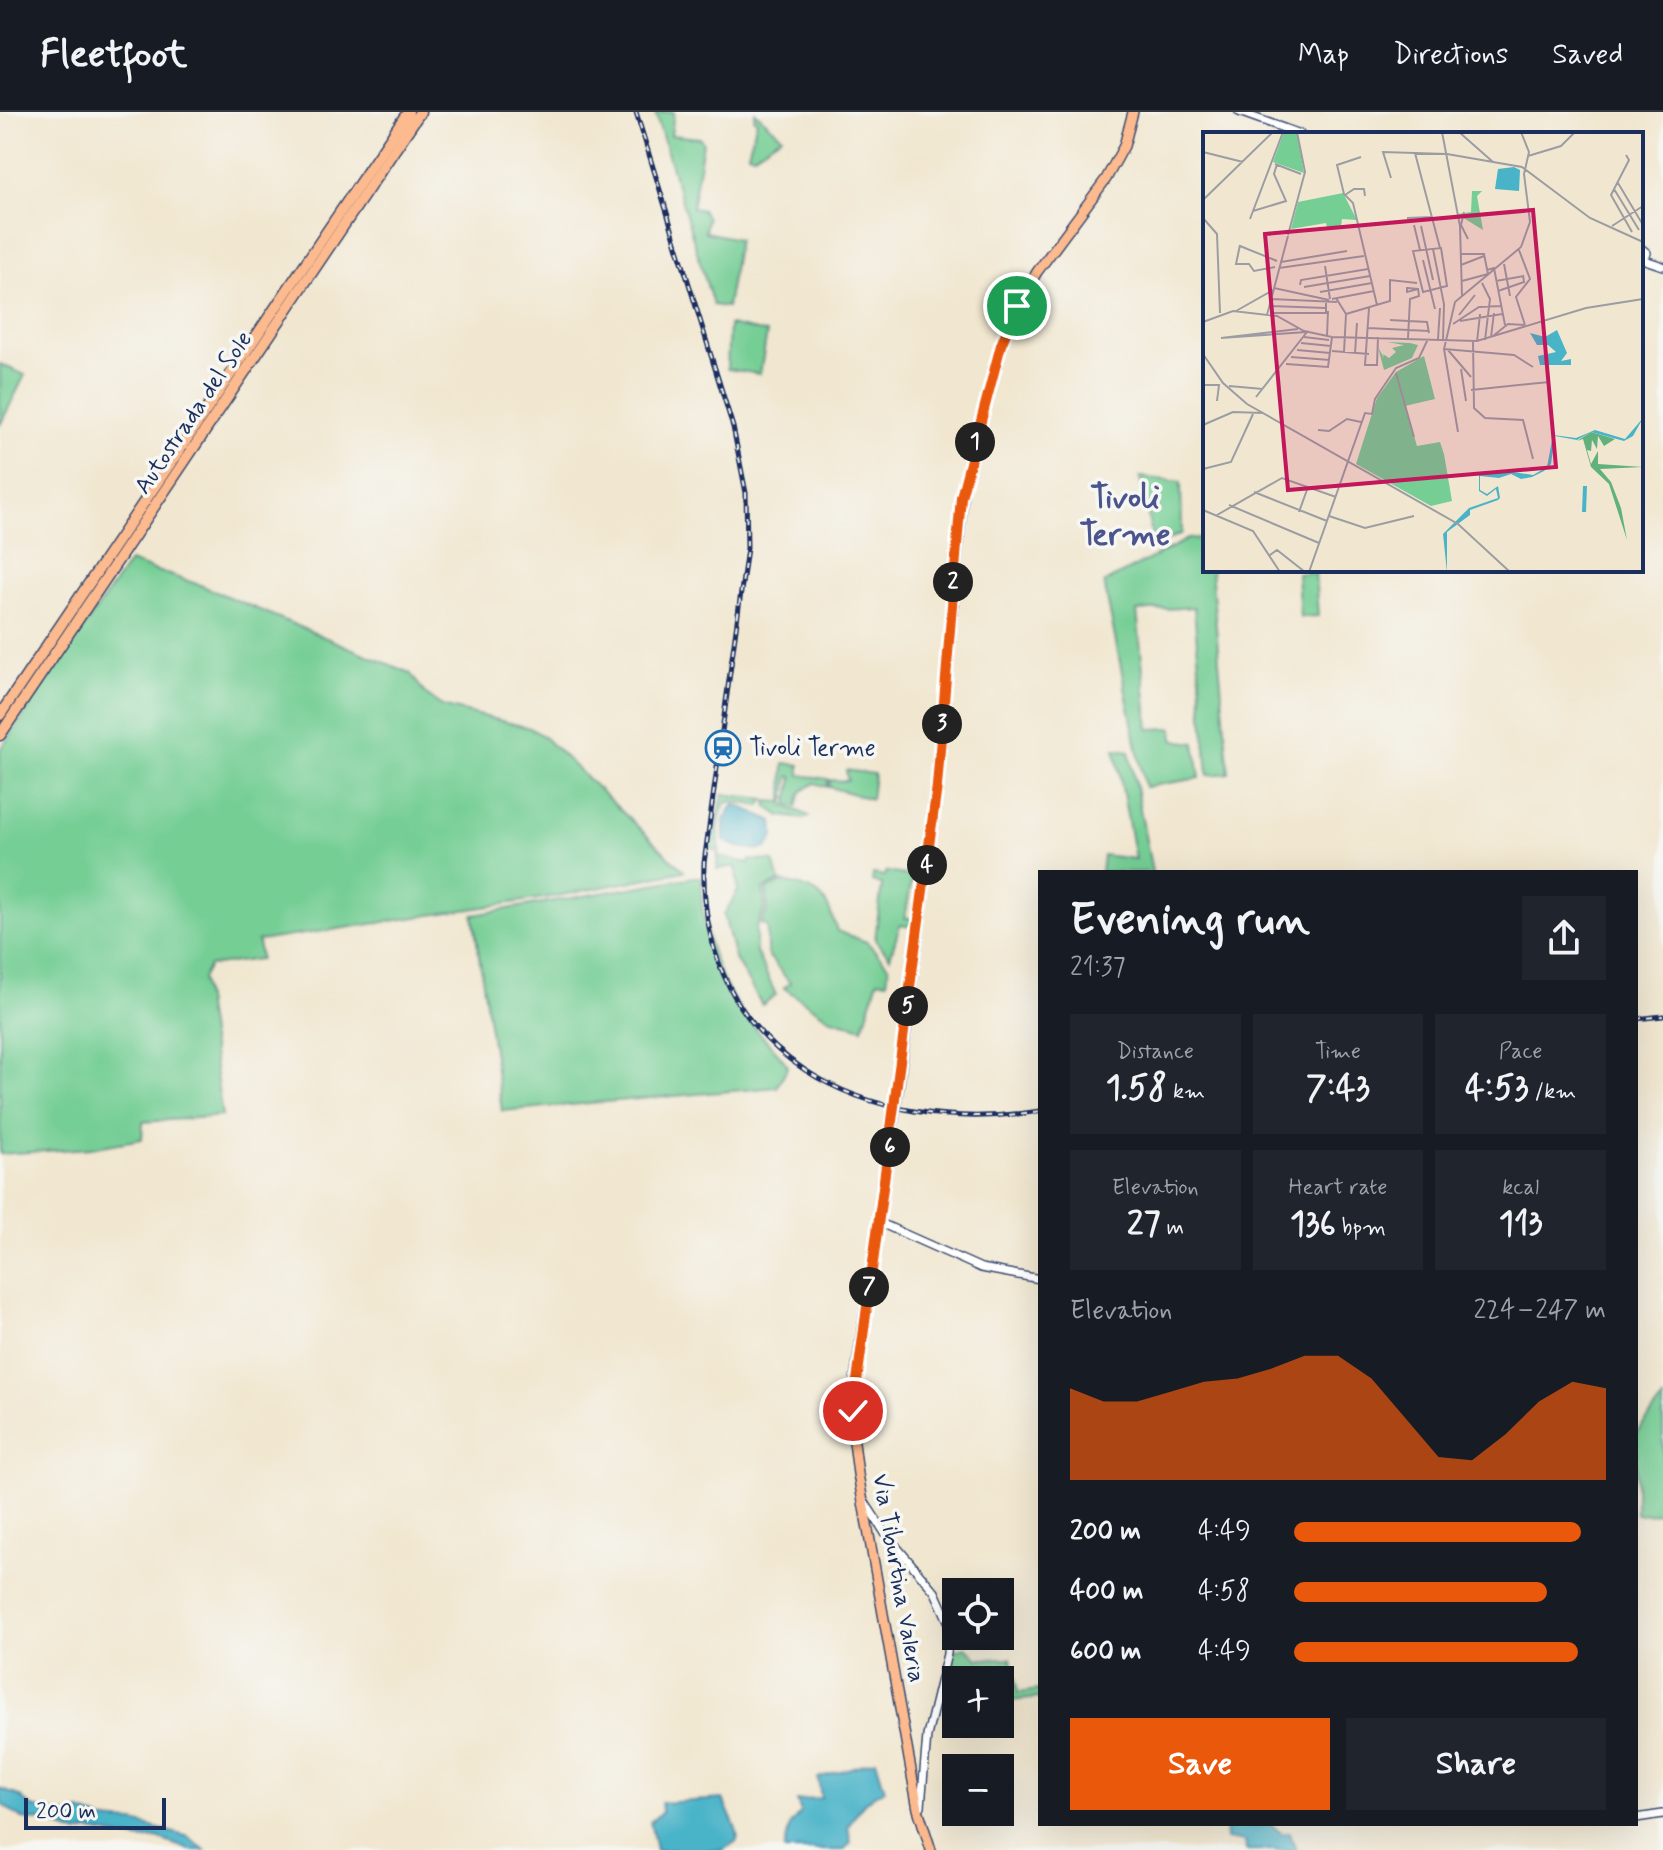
<!DOCTYPE html>
<meta charset="utf-8">
<style>
body{margin:0;font-family:Mynerve,sans-serif;background:#20242c;color:#f1f3f6;height:100vh;display:flex;flex-direction:column;font-size:30px;white-space:nowrap}
*{box-sizing:border-box;margin:0}
p{font-size:26px;color:#9ea1a6}
.icon{flex:none;width:44px;height:44px;fill:none;stroke:currentColor;stroke-width:2;stroke-linecap:round;stroke-linejoin:round}
.map{position:relative;flex:1;overflow:hidden}
.details{position:absolute;left:1038px;top:758px;width:600px;height:956px;display:flex;flex-direction:column;background:#171b24;border-radius:0px;box-shadow:0 8px 32px #0002}
.details>*{flex:none}
.controls{position:absolute;left:942px;top:1466px;display:grid;gap:16px}
.controls a{display:grid;place-items:center;width:72px;height:72px;border-radius:0px;background:#171b24;box-shadow:0 8px 32px #0002;font-size:40px}
.scale{position:absolute;left:24px;bottom:20px;width:142px;box-sizing:border-box;padding-left:8px;border:4px solid #1b2f5e;border-top:0;font-size:22px;line-height:28px;white-space:nowrap;color:#1b2f5e;-webkit-text-stroke:6px #f6f6f2;paint-order:stroke}
.pin{position:absolute;display:grid;place-items:center;width:68px;height:68px;color:#fff;margin:-34px;border:4px solid #fff;border-radius:50%;box-shadow:0 2px 8px #0007}
.km{position:absolute;width:40px;height:40px;margin:-20px;border-radius:50%;background:#222;color:#fff;font-size:22px;line-height:40px;text-align:center}
.round{display:grid;place-items:center;flex:none;width:84px;height:84px;border-radius:0px;background:#20242c}
.headline{display:flex;align-items:center;justify-content:space-between;height:136px;padding:0 32px}
h1{font-size:44px;font-weight:700;line-height:60px}
.figures{display:grid;grid-template-columns:repeat(3,1fr);gap:12px;height:136px;padding:8px 32px}
.figures div{display:grid;align-content:center;border-radius:0px;background:#20242c;text-align:center}
.figures b{font-size:34px;font-weight:700}
.figures small{font-size:22px;font-weight:400}
.figures p{font-size:22px}
.chart{height:224px;padding:16px 32px}
.chart p{display:flex;justify-content:space-between}
.chart svg{width:100%;height:144px;margin-top:8px;fill:#ea580c;opacity:.7}
.action{display:flex;gap:16px;margin-top:auto;padding:16px 32px}
.action a{flex:1;height:92px;border-radius:0px;background:#ea580c;color:#fff;font-size:32px;font-weight:700;line-height:92px;text-align:center}
.action a+a{background:#20242c;color:#f1f3f6}
ul{padding:0 32px;list-style:none;font-size:26px}
li{display:grid;grid-template-columns:128px 96px 1fr;align-items:center;height:60px}
li i{height:20px;border-radius:10px;background:#ea580c}
header{display:flex;align-items:center;gap:48px;box-sizing:border-box;height:112px;padding:0 40px;background:#171b24;border-bottom:2px solid #363941}
header strong{font-size:38px}
nav{display:flex;gap:44px;margin-inline-start:auto;font-size:28px}
.map>svg:first-child{display:block}
</style>
<header>
<strong>Fleetfoot</strong>
<nav><a>Map</a><a>Directions</a><a>Saved</a></nav>
</header>
<div class="map">
<svg width="1663" height="1738" viewBox="0 0 1663 1738">
<rect width="100%" height="100%" fill="#f6f6f2"/>
<filter id="ink" filterUnits="userSpaceOnUse"><feTurbulence type="fractalNoise" baseFrequency=".0125" numOctaves="2"/><feDisplacementMap in="SourceGraphic" scale="16" xChannelSelector="R" yChannelSelector="G"/><feConvolveMatrix kernelMatrix="1 2 1 2 8 2 1 2 1" color-interpolation-filters="sRGB"/></filter>
<filter id="wash" filterUnits="userSpaceOnUse"><feTurbulence type="fractalNoise" baseFrequency=".006" numOctaves="4" result="noise"/><feDisplacementMap in="SourceGraphic" scale="32" xChannelSelector="R" yChannelSelector="G"/><feGaussianBlur stdDeviation="1.8" result="paint"/><feColorMatrix in="noise" values="0 0 0 0 0 0 0 0 0 0 0 0 0 0 0 0 0 1.4 0 .05"/><feComposite in="paint" operator="in"/></filter>
<g filter="url(#wash)">
<rect width="100%" height="100%" fill="#f1e7d0"/>
<path fill="#75ce94" stroke="#487e79" stroke-width="2" d="M655,0h19l-3,23 29,3 3,5 -11,65 10,2 5,8 -2,14 33,7 -11,68 -14,-2z
M755,0l27,24 -29,19 -5,-2 9,-32 -3,-2z
M729,213l38,8 -7,41 -33,-5z
M0,252l25,11 -25,50z
M1140,365l41,5 1,51 -28,13z
M1205,426v32h6l18,203 -21,2 -14,-168 -57,4 12,118 24,-1 1,12 21,3 5,35 -55,9 -41,-204 84,-44z
M129,450l71,23 210,88 16,22 16,11 88,22 13,8 141,135 -127,25 -299,45 2,18 -51,7 -7,13 20,137 -79,6 -1,17 -51,9 -91,6v-404z
M1315,460l3,44 -18,1 -3,-43z
M1115,637l14,2 23,121h-51l2,-17 32,4z
M784,651l16,2v10l28,4 -1,8 -12,-4 -14,9 -4,15 -9,-3 5,-27 -4,-1 -5,29 25,11 -4,3 -25,-3 -13,-9v-6l16,1z
M846,658l28,4 -3,25 -42,-12 1,-7 18,1z
M723,682l42,5 -5,7 -29,-5 -6,3c-10,19 -5,35 -6,53l30,6 1,-3 23,1 7,20 -17,8 2,19 -9,20v24l20,43 -14,10 -27,-46 -11,-44 14,-24 -2,-25 -19,3 1,-18 -8,-2z
M886,760l19,3 7,5 -7,38 10,1 -1,8 -14,-2 -10,32 -15,-17 7,-56 -10,-2 1,-8 12,2z
M694,765h8c-3,47 12,98 41,136 13,19 32,34 45,53l-11,21 -275,24 -29,-196z
M783,770c39,8 42,13 54,49l30,11 22,24 -2,16 -9,-2 -15,48 -34,-10 -45,-30 6,-5 -23,-29v-28l-6,-2 7,-15 -2,-20z
M1663,1288v113l-27,1v-81z
M966,1535l12,12 33,-1 7,35 22,-3v8l-40,4v-22h-44v31l-9,-2 -5,-12 11,-46z"/>
<path fill="#49b3c8" stroke="#327193" stroke-width="2" d="M734,692l39,17 1,15 -7,12c-12,3 -33,0 -43,-8v-20z
M876,1648l9,30c-20,7 -27,20 -37,37l3,15 -7,8h-60l6,-25 11,-13 -4,-11 24,-3 -3,-20z
M0,1677l19,7 13,11 35,8 14,-4 22,9 31,2 55,15 16,13h-15l-33,-12 -15,2 -52,-9 -12,3 -35,-13 -21,-2 -22,-16z
M723,1687l15,35 -1,7 -14,9h-67l-6,-28 12,-10 -1,-9z
M1225,1712h46l10,9h9l6,17h-50l-1,-8 -19,-3z"/>
</g>
<g filter="url(#ink)">
<g fill="none" stroke-linecap="round" stroke-linejoin="round">
<g stroke="#3b4b6f" stroke-width="10">
<path id="minor" d="M1239,0l61,22
M1641,136l6,5 -6,6
M1642,147l21,7
M878,1110l103,46 59,11
M864,1389l21,32 50,59 14,31 -2,31 -20,82 -6,70
M1636,1706l27,-4"/>
</g>
<g stroke="#3b4b6f" stroke-width="12">
<path id="major" d="M931,1738l-13,-41 -60,-335 -6,-48 3,-46 44,-297 37,-289 28,-311 36,-132 17,-45 20,-34 69,-93 18,-33 9,-34"/>
</g>
<g stroke="#3b4b6f" stroke-width="13">
<path id="highway" d="M0,603l408,-603
M0,623l420,-623"/>
</g>
<use href="#minor" stroke="#fff" stroke-width="7"/>
<use href="#major" stroke="#fcba8e" stroke-width="9"/>
<use href="#highway" stroke="#fcba8e" stroke-width="10"/>
<g stroke="#1b2f5e" stroke-width="5">
<path id="rail" d="M636,0l97,315 13,66 1,55 -43,315c-6,195 164,275 336,248
M1636,907l27,-3"/>
</g>
<use href="#rail" stroke="#f6f6f2" stroke-width="2" stroke-dasharray="6" stroke-linecap="butt"/>
</g>
</g>
<g fill="none" stroke-linecap="round" stroke-linejoin="round" filter="url(#ink)">
<g stroke="#fff" stroke-width="16">
<path id="route" d="M853,1299l84,-625 24,-289 40,-152 16,-39"/>
</g>
<use href="#route" stroke="#ea580c" stroke-width="10"/>
</g>
<defs>
<g id="station-ring" transform="scale(1.8)"><circle r="9.5" fill="#f6f6f2" stroke="#1f6fb2" stroke-width="1.5"/><path d="M-3-6H3Q5-6 5-4V2Q5 4 3 4L4.5 6H3L1.5 4h-3L-3 6H-4.5L-3 4Q-5 4-5 2V-4Q-5-6-3-6ZM-3.5-4v3h7v-3ZM-3.5 1v1.5H-2V1ZM2 1v1.5H3.5V1Z" fill="#1f6fb2"/></g>
</defs>
<g fill-rule="evenodd">
<use href="#station-ring" x="723" y="636"/>
</g>
<g text-anchor="middle" dominant-baseline="central" stroke-width="7" stroke-linejoin="round" paint-order="stroke">
<g font-size="24" fill="#1b2f5e" stroke="#f6f6f2">
<text transform="translate(194 301) rotate(-56)">Autostrada del Sole</text>
<text transform="translate(898 1466) rotate(80)">Via Tiburtina Valeria</text>
</g>
<g font-size="24" fill="#1b2f5e" stroke="#f6f6f2" text-anchor="start">
<text x="749" y="636">Tivoli Terme</text>
</g>
<g font-size="32" font-weight="bold" fill="#4b548c" stroke="#f6f6f2">
<text x="1125" y="386">Tivoli<tspan x="1125" dy="37">Terme</tspan></text>
</g>
</g>
<g transform="translate(1203 20)">
<rect width="440" height="440" fill="#f1e7d0"/>
<path d="M81,0h13l7,41 -31,-11zM269,59h10l-5,5 6,34 -26,-16 14,-2zM140,61l14,27 -15,-1 -1,7 -14,2 -1,-5 -35,6 7,-27zM184,210l23,1 8,2 -6,13 -28,12 -6,-23 6,11 -1,-4 6,4 7,-6 -4,-4 12,-3zM221,224l11,43 -30,7 12,40 23,-4 4,12 8,47 -21,5 -75,-42 21,-66 19,-26z" fill="#75ce94"/>
<path d="M388,300l24,7 -11,7 -6,-10 -1,13 -5,-9 -1,11 -4,-1 4,14 7,-13v13l45,3 -43,2 11,13 10,26 6,32 -18,-56 -18,-17 -8,-28 -6,2z" fill="#60b17e"/>
<path d="M311,35l6,3 -1,21 -24,-2 3,-20zM354,198l10,23 -6,8 10,-2v6h-31l-2,-9 18,-4 -8,-7h-11l-7,-12 15,4zM440,286l-10,18 -9,5 -33,-9 -14,8 -22,-4 -4,28 -7,7 -12,6 -11,2 -10,-5 -12,4 -19,-2v14l7,4 11,-8 2,12 -2,2 -28,10v5l-23,17v40l-4,-38 26,-26 29,-10 -2,-9 -9,7 -8,-5v-16l28,-4 26,4 14,-8 6,-32 23,3 19,-8 30,9z" fill="#49b3c8"/>
<path fill="none" stroke="#49b3c8" stroke-width="4" d="M381,380l1,-26"/>
<path fill="none" stroke="#9b9da2" stroke-width="2" d="M239,0l18,94 2,70M256,0l34,30M0,20l40,10M212,21l25,95M423,23l3,5 -18,35 21,37M325,24l33,-10 14,-14M158,25l-24,8 7,29 9,9 24,102M72,32l26,10M188,46l-8,-26 64,2 75,13 68,51 53,24M415,51l25,42M411,57l25,41M142,63l9,-6h10l1,7M0,68l70,-68M50,79l33,-10 -12,-27 3,-10M261,80l-3,13 7,14M0,86l14,16 3,79M204,86l25,-1M47,87l33,-87M211,93l6,25M218,94l12,54M409,94l31,-20M85,103l17,-63 -8,-40M37,113l-4,19h13l5,7 21,-4M37,114l37,15M238,116l6,38 -24,6 -10,-41zM230,117l11,55 -1,36M316,118l11,29 -14,18 9,28M258,122h23l4,20M220,128l12,49M78,130l66,-11M301,132l6,32M258,133l23,-9M122,134l5,33M76,136l85,-12M284,138l7,-2 11,57M259,149l26,-7M293,149l28,-5M279,151l8,16 -5,41M97,153l1,-5 67,-11M101,155l66,-11M71,156l55,12M204,156h1l10,1 -11,3zM295,159l26,-9 -1,-7M117,160l52,-9M133,166l10,16 44,-13v-21l27,3M68,167l66,3M129,167l42,-8M66,174l57,2M166,176l-4,57h12l1,-28M33,179l37,-21M70,181h53v-10M64,183l21,-79M256,183l16,-20M187,188l37,2 2,11M257,189l42,-7M0,190l30,-11 44,5 27,15 28,6 145,4 109,-33 57,-9M250,192l26,-17 22,-1M165,196l61,3M124,204l1,-25M290,204l15,-12 17,1M101,205l25,3M288,205l3,-24M205,206l2,-39 9,-3 -1,-8M235,207l2,-31M270,209l1,67 11,10 38,2 10,39M274,210l3,-28M98,211l30,3M241,217l70,6 19,12M94,218l33,3M245,218l23,27M129,219l37,3M141,220l2,-38M152,221l2,-30M0,222l20,29 24,21 211,120 52,48M88,225l39,3M83,232l42,3 4,-30M258,237l5,32M193,241l18,64M0,253h16l-2,16M26,254l34,3M268,258l78,-8M53,265l51,-65 -86,6 77,-9M0,293l30,-13 30,1M115,298l11,1 18,-12 14,3M255,300l-14,-83 11,-47 66,-55 9,-25 -6,-48 5,-22 -8,-20M0,337l28,-7 22,-48M51,360l73,29M26,373l90,38M0,378l50,21 27,41M96,380l9,-25M14,383l65,-37 54,19M126,384l36,12 49,-12M67,423l7,-5 28,22M106,440l56,-159 7,1 3,-15 21,-31 23,-10 9,-19"/>
<path fill="#c2185b" fill-opacity="0.15" stroke="#c2185b" stroke-width="4" d="M330,78l23,257 -268,23 -23,-256z"/>
<rect width="440" height="440" fill="none" stroke="#1b2f5e" stroke-width="4"/>
</g>
</svg>
<div class="controls">
<a><svg class="icon" aria-label="locate" viewBox="0 0 24 24"><circle cx="12" cy="12" r="6"/><path d="M12 2v4M12 18v4M2 12h4M18 12h4"/></svg></a>
<a>+</a>
<a>−</a>
</div>
<div class="scale">200 m</div>
<div class="pin" style="left:1017px;top:194px;background:#1e9e55"><svg class="icon" aria-label="arrive" viewBox="0 0 24 24"><path d="M6 21V4h12l-3 4 3 4H6"/></svg></div>
<div class="pin" style="left:853px;top:1299px;background:#d93025"><svg class="icon" aria-label="check" viewBox="0 0 24 24"><path d="M5 12l5 5 9-10"/></svg></div>
<b class="km" style="left:975px;top:330px">1</b>
<b class="km" style="left:953px;top:470px">2</b>
<b class="km" style="left:942px;top:612px">3</b>
<b class="km" style="left:927px;top:753px">4</b>
<b class="km" style="left:908px;top:894px">5</b>
<b class="km" style="left:890px;top:1035px">6</b>
<b class="km" style="left:869px;top:1175px">7</b>
<section class="details">
<div class="headline"><div><h1>Evening run</h1><p>21:37</p></div><a class="round"><svg class="icon" aria-label="share" viewBox="0 0 24 24"><path d="M12 15V3M7 8l5-5 5 5M5 13v7h14v-7"/></svg></a></div>
<div class="figures">
<div><p>Distance</p><b>1.58<small> km</small></b></div>
<div><p>Time</p><b>7:43</b></div>
<div><p>Pace</p><b>4:53<small> /km</small></b></div>
</div>
<div class="figures">
<div><p>Elevation</p><b>27<small> m</small></b></div>
<div><p>Heart rate</p><b>136<small> bpm</small></b></div>
<div><p>kcal</p><b>113</b></div>
</div>
<div class="chart"><p><span>Elevation</span>224–247 m</p>
<svg viewBox="0 0 160 44" preserveAspectRatio="none"><path d="M0 44V16L10 20L20 20L30 17L40 14L50 13L60 10L70 6L80 6L90 13L100 25L110 37L120 38L130 30L140 20L150 14L160 16V44z"/></svg>
</div>
<ul>
<li><b>200 m</b>4:49<i style="width:92%"></i></li>
<li><b>400 m</b>4:58<i style="width:81%"></i></li>
<li><b>600 m</b>4:49<i style="width:91%"></i></li>
</ul>
<div class="action"><a>Save</a><a>Share</a></div>
</section>
</div>
